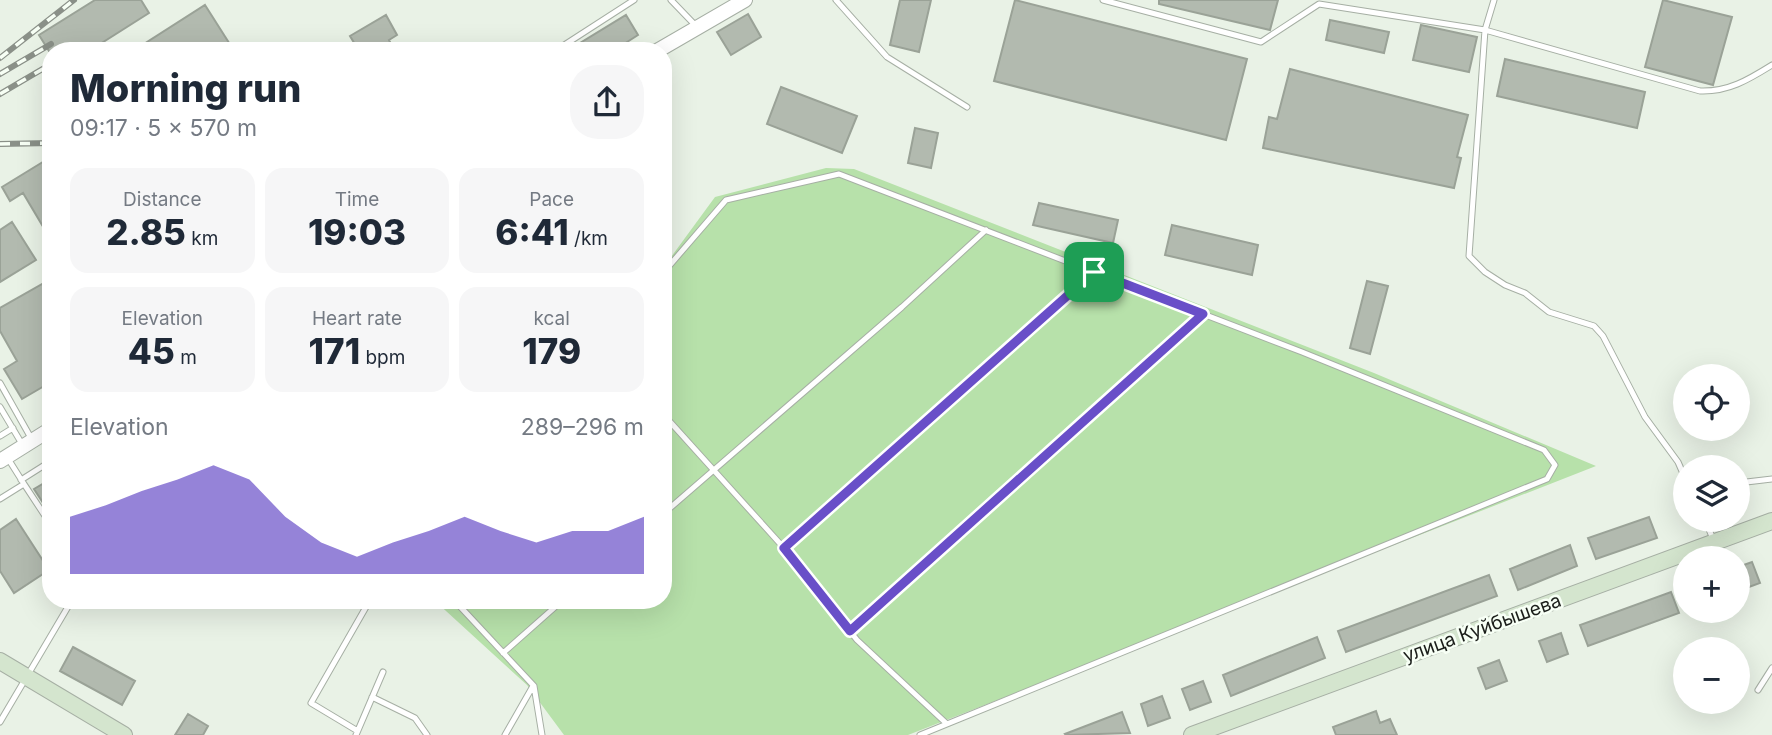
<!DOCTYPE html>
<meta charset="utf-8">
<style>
body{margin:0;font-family:Inter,sans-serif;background:#f6f6f7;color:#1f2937;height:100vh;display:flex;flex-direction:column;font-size:26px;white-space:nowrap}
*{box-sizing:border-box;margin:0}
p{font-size:23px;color:#747a83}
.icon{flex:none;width:38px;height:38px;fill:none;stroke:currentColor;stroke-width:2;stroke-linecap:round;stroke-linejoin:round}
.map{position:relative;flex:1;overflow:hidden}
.details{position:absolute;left:42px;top:42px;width:630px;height:567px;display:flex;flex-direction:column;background:#fff;border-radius:28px;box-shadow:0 7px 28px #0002}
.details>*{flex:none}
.fabs{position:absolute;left:1673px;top:364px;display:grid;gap:14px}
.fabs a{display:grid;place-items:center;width:77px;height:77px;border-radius:50%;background:#fff;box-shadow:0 7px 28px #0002;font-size:35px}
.pin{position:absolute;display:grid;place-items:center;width:60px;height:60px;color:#fff;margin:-30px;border-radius:14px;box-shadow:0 4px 10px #0006}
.round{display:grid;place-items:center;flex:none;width:74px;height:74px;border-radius:28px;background:#f6f6f7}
.summary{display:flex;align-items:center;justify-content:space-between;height:119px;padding:0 28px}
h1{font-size:38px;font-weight:800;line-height:52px}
.stats{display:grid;grid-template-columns:repeat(3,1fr);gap:10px;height:119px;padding:7px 28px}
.stats div{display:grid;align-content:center;border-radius:18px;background:#f6f6f7;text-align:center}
.stats b{font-size:35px;font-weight:800}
.stats small{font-size:19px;font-weight:400}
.stats p{font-size:19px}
.chart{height:196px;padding:14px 28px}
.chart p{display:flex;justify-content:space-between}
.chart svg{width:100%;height:126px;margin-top:7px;fill:#694fc8;opacity:.7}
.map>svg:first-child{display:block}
</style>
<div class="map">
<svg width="1772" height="735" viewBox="0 0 1772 735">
<rect width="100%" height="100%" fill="#e9f2e6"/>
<path fill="#b7e1aa" d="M826,168l28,1 520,204 222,93 -688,269h-344l-37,-50 -93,-85h229v-332l52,-71z"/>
<path fill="#b2baaf" stroke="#9aa297" stroke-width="2" d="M95,0h46l8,13 -60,38h-40l-10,-16z
M900,0h31l-12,52 -29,-7z
M1015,0l232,59 -21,81 -232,-59z
M1159,0h119l-8,30 -111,-26z
M1663,0l69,17 -19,68 -68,-18z
M205,5l26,41 -7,5h-91z
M748,14l13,23 -30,18 -14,-23z
M386,15l11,20 -8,5 3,6 -7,5h-26l-9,-15z
M626,15l12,20 -25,16h-46z
M1330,20l59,12 -5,21 -58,-13z
M1421,25l56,12 -8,35 -56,-12z
M1505,59l140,33 -8,36 -140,-32z
M1290,69l178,46 -11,42 4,1 -7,30 -191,-40 6,-31 8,2z
M781,87l76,29 -15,37 -75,-29z
M915,128l23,5 -7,35 -23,-5z
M51,157v83l-28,-47 -13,8 -8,-14z
M1039,203l79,17 -5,23 -80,-18z
M12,222l24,38 -36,22v-52z
M1172,225l86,20 -6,30 -87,-20z
M51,279v103l-29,17 -18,-30 13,-8 -17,-30v-23z
M1367,281l21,5 -18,68 -20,-6z
M51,479v36l-17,-26z
M1649,517l8,21 -61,21 -8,-21z
M16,519l33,51 -35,23 -14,-22v-41z
M1570,545l7,21 -59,24 -8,-21z
M1752,562l8,21 -22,8v-24z
M1489,575l8,21 -151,56 -8,-21z
M1671,592l8,21 -91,33 -8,-21z
M1561,633l7,21 -21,8 -8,-21z
M1317,637l8,21 -94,38 -8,-21z
M73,647l62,34 -13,24 -62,-34z
M1499,660l8,21 -21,8 -8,-21z
M1203,681l8,21 -21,8 -8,-21z
M1162,696l8,22 -22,8 -7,-22z
M1376,711l4,12 10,-4 7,16h-61l-3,-8z
M1122,712l8,21 -64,2 -1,-1z
M188,714l20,12 -5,9h-28z"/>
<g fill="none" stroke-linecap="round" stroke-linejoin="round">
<g stroke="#a6afa4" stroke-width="7">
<path id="service" d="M671,0l25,26
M836,0l51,57 80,50
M1103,0l158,42 58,-38 166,26 9,-30
M555,51l79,-51
M663,273l63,-73 113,-26 463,178 242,98 11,15 -8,14 -600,245
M0,383l31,55
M0,407l22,37
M663,414l121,134 73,92 90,84 -27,11
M0,436l13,-8
M1685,478l-7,-16 -33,-45 -42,-81 -9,-10 -45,-14 -24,-19 -20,-8 -20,-13 -16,-16 16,-226 215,61c28,1 48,-11 72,-26
M21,480l30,-19
M1738,483l34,-4
M24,484l27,41
M0,499l24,-15 -17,-27
M663,514l239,-207 84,-77
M1705,520l8,19
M784,548l310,-276
M454,600l80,86 8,49
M850,631l353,-317
M503,653l60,-53
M1758,690l14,-22
M372,697l43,21 12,17
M0,722l72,-122
M356,730l-45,-27 55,-96
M356,735l27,-63
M505,735l28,-49"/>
</g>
<g stroke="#a6afa4" stroke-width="16">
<path id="tertiary" d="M657,51l88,-51
M0,461l51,-32"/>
</g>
<g stroke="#a6afa4" stroke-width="18">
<path id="secondary" d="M0,661l124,74
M1192,735l580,-214"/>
</g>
<use href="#service" stroke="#fff" stroke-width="5"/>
<use href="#tertiary" stroke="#fff" stroke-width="14"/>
<use href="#secondary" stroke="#d4e5ce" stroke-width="16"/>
<g stroke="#8a9088" stroke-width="6">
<path id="rail" d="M0,58l74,-58
M0,74l51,-30
M0,94l51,-30
M0,144l51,-1"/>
</g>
<use href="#rail" stroke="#f7fff5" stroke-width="3.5" stroke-dasharray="10" stroke-linecap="butt"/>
</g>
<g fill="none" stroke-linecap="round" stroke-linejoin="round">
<g stroke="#fff" stroke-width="14">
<path id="route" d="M1094,272l109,42 -353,317 -66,-83z"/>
</g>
<use href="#route" stroke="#694fc8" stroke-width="9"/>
</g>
<g text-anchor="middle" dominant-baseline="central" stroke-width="5" stroke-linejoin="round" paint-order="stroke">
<g font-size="19" fill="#1b1e1a" stroke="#f7fff5">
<text transform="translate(1482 628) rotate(-20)">улица Куйбышева</text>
</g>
</g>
</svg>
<div class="fabs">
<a><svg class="icon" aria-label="locate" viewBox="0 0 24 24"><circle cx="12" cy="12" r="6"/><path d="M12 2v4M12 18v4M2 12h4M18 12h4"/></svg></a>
<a><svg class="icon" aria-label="layers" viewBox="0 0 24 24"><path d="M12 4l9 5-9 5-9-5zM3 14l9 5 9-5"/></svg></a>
<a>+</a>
<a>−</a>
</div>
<div class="pin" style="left:1094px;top:272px;background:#1e9e55"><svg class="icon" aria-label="arrive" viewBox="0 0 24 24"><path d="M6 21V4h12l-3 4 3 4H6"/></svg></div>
<section class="details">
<div class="summary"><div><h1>Morning run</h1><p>09:17 · 5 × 570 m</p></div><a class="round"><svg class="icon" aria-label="share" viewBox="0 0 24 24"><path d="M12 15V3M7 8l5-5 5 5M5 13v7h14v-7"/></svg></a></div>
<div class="stats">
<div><p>Distance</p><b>2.85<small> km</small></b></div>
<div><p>Time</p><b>19:03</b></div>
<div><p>Pace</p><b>6:41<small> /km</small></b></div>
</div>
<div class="stats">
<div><p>Elevation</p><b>45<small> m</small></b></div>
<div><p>Heart rate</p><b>171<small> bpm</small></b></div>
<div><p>kcal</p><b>179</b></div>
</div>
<div class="chart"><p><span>Elevation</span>289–296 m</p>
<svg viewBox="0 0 160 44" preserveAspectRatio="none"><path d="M0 44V24L10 20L20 15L30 11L40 6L50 11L60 24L70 33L80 38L90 33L100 29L110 24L120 29L130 33L140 29L150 29L160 24V44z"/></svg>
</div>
</section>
</div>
